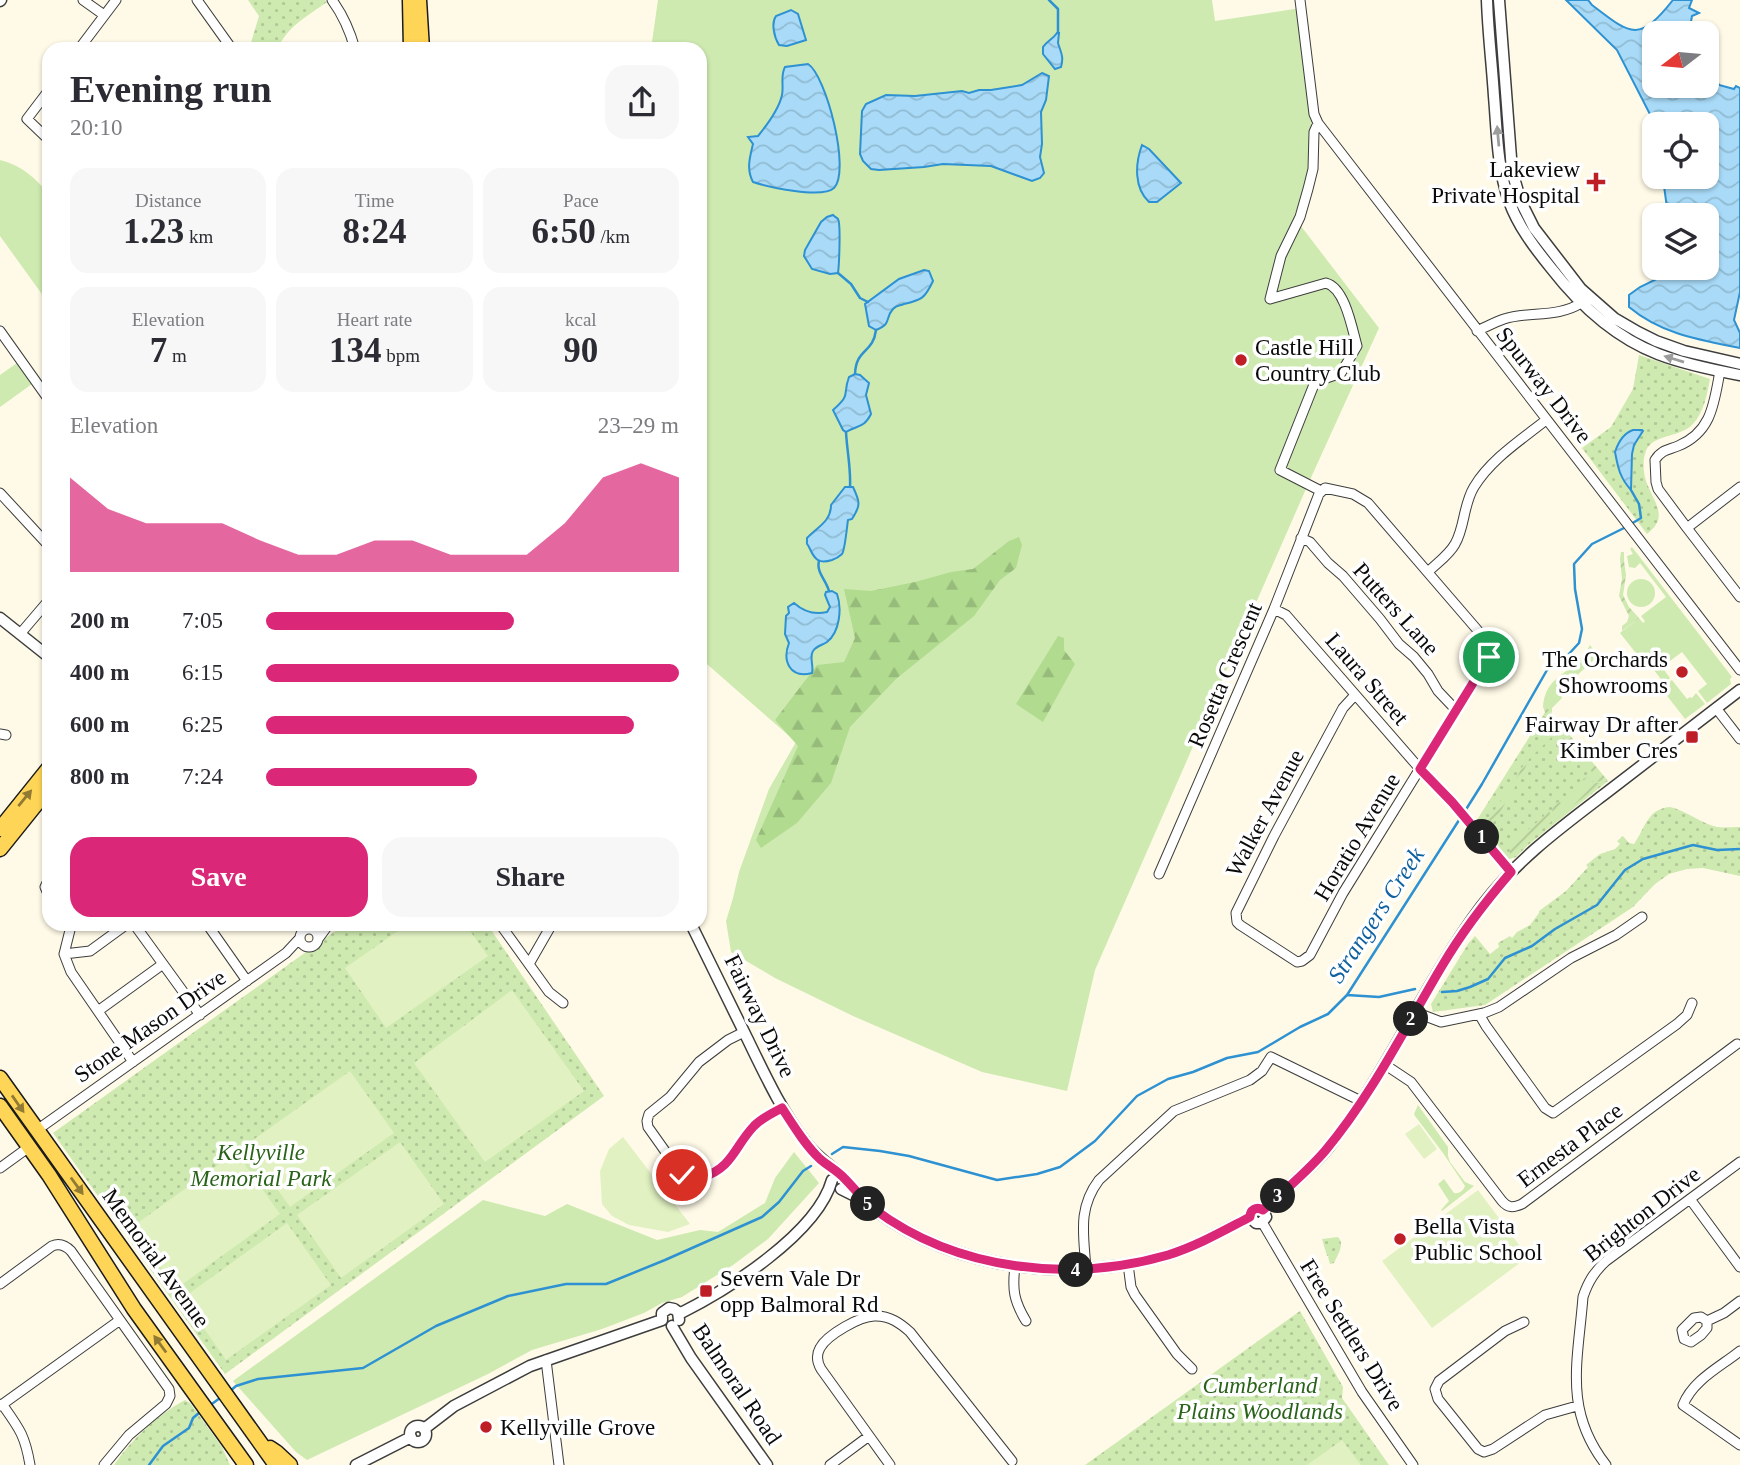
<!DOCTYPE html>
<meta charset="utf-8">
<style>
body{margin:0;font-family:Georgia,serif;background:#f7f7f7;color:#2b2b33;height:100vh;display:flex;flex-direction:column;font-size:26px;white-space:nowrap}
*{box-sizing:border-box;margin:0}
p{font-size:23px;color:#7c7c81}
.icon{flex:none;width:38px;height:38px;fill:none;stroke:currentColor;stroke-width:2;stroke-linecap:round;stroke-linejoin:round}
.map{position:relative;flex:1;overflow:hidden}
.drawer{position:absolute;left:42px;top:42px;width:665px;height:889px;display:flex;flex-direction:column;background:#fff;border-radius:21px;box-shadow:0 2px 5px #0004}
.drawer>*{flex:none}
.needle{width:46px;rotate:254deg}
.controls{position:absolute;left:1642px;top:21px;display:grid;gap:14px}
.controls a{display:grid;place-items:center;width:77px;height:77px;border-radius:14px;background:#fff;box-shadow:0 2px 5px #0004;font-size:35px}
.pin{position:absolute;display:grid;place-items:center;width:60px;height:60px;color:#fff;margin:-30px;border:4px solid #fff;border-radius:50%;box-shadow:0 2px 7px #0007}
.km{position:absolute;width:35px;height:35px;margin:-18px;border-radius:50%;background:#222;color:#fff;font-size:19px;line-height:35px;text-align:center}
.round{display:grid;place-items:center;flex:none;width:74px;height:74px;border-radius:21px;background:#f7f7f7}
.overview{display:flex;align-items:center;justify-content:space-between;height:119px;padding:0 28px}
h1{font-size:38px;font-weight:800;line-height:52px}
.figures{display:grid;grid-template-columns:repeat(3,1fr);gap:10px;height:119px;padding:7px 28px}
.figures div{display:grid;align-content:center;border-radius:18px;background:#f7f7f7;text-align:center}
.figures b{font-size:35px;font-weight:800}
.figures small{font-size:19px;font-weight:400}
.figures p{font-size:19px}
.chart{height:196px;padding:14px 28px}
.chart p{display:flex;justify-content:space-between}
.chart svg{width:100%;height:126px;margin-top:7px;fill:#db2777;opacity:.7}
.primary-button{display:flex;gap:14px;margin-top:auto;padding:14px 28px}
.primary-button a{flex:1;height:80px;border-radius:21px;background:#db2777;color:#fff;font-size:28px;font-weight:800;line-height:80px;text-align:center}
.primary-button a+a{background:#f7f7f7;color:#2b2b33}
ul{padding:0 28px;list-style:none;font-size:23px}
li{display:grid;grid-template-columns:112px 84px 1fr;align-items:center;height:52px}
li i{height:18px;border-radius:9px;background:#db2777}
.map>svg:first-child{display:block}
</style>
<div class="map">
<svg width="1740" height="1465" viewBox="0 0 1740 1465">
<defs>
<pattern id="forest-firs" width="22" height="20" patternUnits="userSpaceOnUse" patternTransform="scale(1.75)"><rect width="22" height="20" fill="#b1db8f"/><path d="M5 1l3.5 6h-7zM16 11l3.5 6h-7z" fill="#97bb7a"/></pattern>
<pattern id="park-dots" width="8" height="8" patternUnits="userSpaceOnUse" patternTransform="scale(1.75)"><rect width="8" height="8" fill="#ceeab0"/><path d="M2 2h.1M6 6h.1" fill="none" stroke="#b0c796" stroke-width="1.8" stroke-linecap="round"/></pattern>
<pattern id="garden-furrows" width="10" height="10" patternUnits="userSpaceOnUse" patternTransform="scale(1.75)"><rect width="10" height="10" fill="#ceeab0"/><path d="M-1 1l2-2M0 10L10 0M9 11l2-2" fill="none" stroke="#b0c796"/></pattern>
<pattern id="water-waves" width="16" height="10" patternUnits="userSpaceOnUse" patternTransform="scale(1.75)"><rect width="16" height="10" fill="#a9dbf8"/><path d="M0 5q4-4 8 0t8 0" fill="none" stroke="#90bbd3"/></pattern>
</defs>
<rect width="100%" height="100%" fill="#fffae7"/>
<path fill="#ceeab0" d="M658,0h554l3,21 86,-13 12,126 -2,36 -17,47 85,111 -70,154 -214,488 -28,121 -85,-19 -129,-56 -78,-38 -44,-26 -5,-31 7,-23 6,-26 30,-83 27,-47 -96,-84v-609h-49z
M0,160c21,5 36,18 49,35v109l-49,-68z
M17,363l15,21 -32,23v-32z
M1632,547l100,130 -2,2 1,5 -24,19 -9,-12 9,-7 -25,-32 -20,15 8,11 -6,5 -18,-23 -3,2 -23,-29 19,-15 4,5 2,-2 -4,-5 25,-19 -26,-34 -5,5 -6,-1 -2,-11 6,-2 -3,-5z
M1627 593a14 14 0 1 1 28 0a14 14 0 1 1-28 0Z
M1590,645l8,11 2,-1 6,7 -2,2 -7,-7 -37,34 2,7 -10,10v5l-9,-6c2,-28 21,-31 37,-48 4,-4 7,-9 10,-14z
M1672,680l15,19 3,-2 2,1 4,-5 9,11 -20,15 -24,-31z
M1418,1105l30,42v9l2,6 15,20 9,4 -32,25 -1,-1 8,-9 -11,-17 6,-5 10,14c5,1 9,-2 11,-7l-22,-33 -28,-37 -1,-2z
M794,1152l25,31 -51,56 -35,26 -51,32 -20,6 -18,10 -42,16 -70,21 -44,24 -181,86 -11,-8 -63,-71 250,-181 62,16 22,-12 90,36 43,-10 18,2 47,-29 10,-25z"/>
<path fill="url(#forest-firs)" d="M1019,537l3,8 -6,23 -16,12 -26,36 -78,63 -46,48 -19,56 -34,40 -36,25 -5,-8 42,-94 -23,-26 42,-55 27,-3 11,-24 -11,-49 27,2 44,-9 36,-10 22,-3 36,-28z
M1058,636l6,2v12l11,14 -32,58 -27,-18z"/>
<path fill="url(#park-dots)" d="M248,0h77l2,2c-18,13 -42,26 -49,47h-29l10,-33z
M1639,355l71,24c-3,15 -6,33 -17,45 -14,15 -43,9 -48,30 -3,9 -1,24 3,32 8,19 20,32 -1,48l-65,-86 29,-21 22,-38z
M1547,709l61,72 -80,64 -12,12 -9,3 -5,-4 -27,-33z
M1670,807c17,4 30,16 47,20 7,1 16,0 23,0v49l-37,-8 -16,1 -18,5 -14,10 -22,23 -148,98 -52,7 -2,-8 37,-60 7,-8 15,18 9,-7 -1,-4 12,-7 2,2 5,-6 13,-7 9,-12v-2l27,-20 22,-24 -2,-2 14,-11 15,-5 5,-5 -3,-3 6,-5 6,7 5,1c12,-17 13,-35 36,-37z
M345,924h142l117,172 -379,278 -172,-241z
M1338,1237c7,7 0,17 -4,26l-4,1 -2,-7 1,-1h-2l-5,-17z
M1300,1311l43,76 -1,11 47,67h-304z
M185,1400l5,3 32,44 8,18h-116c18,-26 43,-50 71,-65z"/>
<path fill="url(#garden-furrows)" d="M1621,552h3v9l2,14 -3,20 6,12 10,11 -17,13v-5l5,-4 2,-6 -10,-20 3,-17 -2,-20z
M1543,707l4,1 61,73 -24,1 -1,-3 7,-3 2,-4c-9,-12 -22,-36 -38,-37z
M1550,725l3,11 -24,23 -9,20 -25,41 -2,3 -8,1 32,-47 12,-23z
M1603,782l-50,39 -1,-16 6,-3 4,1 21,-14v-4z
M1549,808l2,14 -37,32 -4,2c0,-7 -2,-14 4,-19l4,1 24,-20 2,-2 -1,-3z"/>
<path fill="#e1f1c2" d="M408,924h57l23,32 -102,72 -41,-60z
M512,990l72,101 -99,71 -71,-99z
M350,1071l44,62 -104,74 -44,-62z
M1419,1124l18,25 -13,10 -19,-25z
M623,1137l67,87 -22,8 -39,-7 -17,-9 -10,-12 -2,-33 9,-22z
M400,1142l44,62 -103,74 -44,-63z
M236,1152l44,62 -104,75 -44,-62z
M1478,1190l50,67 -96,71 -50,-67z
M287,1223l44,62 -105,75 -43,-62z
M1342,1440l19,25h-54z"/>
<path fill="url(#water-waves)" stroke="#2d91d2" stroke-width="2" d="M1566,0h22l4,5c39,30 47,38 81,-5h19l-3,8 10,5 -7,3 -3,17h-35v53h52v-22l8,10 5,11 15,4 2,-3 4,2v204l-6,28 6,13v15c-40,-8 -79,-14 -111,-41v-12l11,-8 25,-12 -1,-6h-6l-1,-1h49v-53h-38l-4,-29 9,-9h33v-53h-51l-38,-74z
M791,10l7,4 8,26 -19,6 -8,-1c-5,-8 -8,-22 -3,-29z
M1057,33h2l-1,10c3,10 6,13 3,24l-6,2 -12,-15v-7c4,-6 10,-8 14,-14z
M808,64c18,11 43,107 26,124 -12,11 -66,-1 -81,-6 -7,-13 -3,-25 0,-38l-5,-7 10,-1c9,-11 21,-27 24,-41 2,-10 -2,-19 3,-28z
M1042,73l7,3 -3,24 -5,12 1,32 -2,13 4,16 -4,5 -8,3 -41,-15 -48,-2 -19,3 -45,3 -8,-1 -8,-8 -3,-7 2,-43 4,-7 20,-9 29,1 47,-5 7,2 10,-3h12l31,-5z
M1142,145l7,4 32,34 -24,19h-8c-15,-14 -14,-38 -7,-57z
M833,215c2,2 4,3 5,4 3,5 1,47 0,54l-8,1 -18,-5 -8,-13 1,-6 16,-28 6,-5z
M924,270l5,1 4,10c-8,17 -11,19 -29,23 -5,2 -7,1 -11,5 -9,10 0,14 -17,21l-7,-4 -4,-22 34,-25z
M855,374l5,1 9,8 -3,12 5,19c-7,14 -13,11 -25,18l-3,-2 -10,-20c19,-17 9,-14 16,-33z
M1633,430h9l1,1 -9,14 -2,9 -1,36c-11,-12 -13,-22 -16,-38 3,-9 9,-19 18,-22z
M845,487h8c7,15 8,18 -1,32l-4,1c-1,6 -3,30 -6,34 -2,2 -7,5 -10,6 -13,4 -17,0 -22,-11 -4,-9 -3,-1 -3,-11 10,-11 24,-16 24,-33z
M832,591l5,3c5,14 3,38 -10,48 -4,3 -11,4 -14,9 -4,6 1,15 -1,22 -22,6 -30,-12 -23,-30l-4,-9 1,-18 3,-3 -1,-6 6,-4c10,9 20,12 33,9l3,-5 -5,-12 1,-3z"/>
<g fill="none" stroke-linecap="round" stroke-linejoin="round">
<path stroke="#2d91d2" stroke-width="2.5" d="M1049,0l9,9v24
M838,273l13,11 9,14 8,4
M855,374c1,-26 18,-20 21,-44
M846,432c1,19 5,36 4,55
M1631,490l8,14 2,14 -10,6
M819,561c-3,11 7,19 10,30
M1465,811l17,-27 65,-114 20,-14 12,-13 3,-14 -7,-40 -1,-25 18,-20 34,-17
M1442,992l15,-1 13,-4 18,-8 17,-21 27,-12 23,-17 42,-24 28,-35 18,-11 50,-14 24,5 23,-1
M1347,995l32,2 36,-8
M832,1154l11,-7 37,4 29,5 88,24 40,-6 23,-7 35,-26 42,-45 31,-17 25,-7 34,-14 31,-6 42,-25 28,-13 19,-19 114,-178
M229,1392l7,-6 22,-7 105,-11 73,-42 72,-30 58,-12h40l59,-24 97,-43 17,-15 24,-31 8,-5
M209,1406l11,-8
M149,1465l14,-19 26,-18 4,-10 7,-6"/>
<g stroke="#3d3d3d" stroke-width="11">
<path id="minor" d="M83,0l21,15
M197,0l35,49
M332,0c11,15 18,31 23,49
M1300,0l14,114 4,9 422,547
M79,49l37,-49
M49,90l-22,29 22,21
M1318,123l-4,9 -1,37 -5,20 -8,28 -19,39 -11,43 56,-16c19,5 26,45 31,63l-16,27 -26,9 -35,88 41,21
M0,331l49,69
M1477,331c9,-4 18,-9 27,-12 25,-8 54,-1 77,-16
M1740,487l-53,41 53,69
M0,493l49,53
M1687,528l-29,-39 -2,-7 -1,-22c6,-10 13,-10 23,-14 34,-14 36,-43 42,-75
M1301,538l9,4 18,21 15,13 37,43 19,25 15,13 14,17 10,17 18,19
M1428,572c9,-9 21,-17 27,-28 10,-17 8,-39 19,-57 17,-28 47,-47 72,-67
M1274,609l12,6 134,154 32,33 59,69
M20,634l29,-34
M1716,708l24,31
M0,734l6,1
M1159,874l115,-265 45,-115 6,-6 28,6 15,9 118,137c9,17 -6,31 -15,46l-128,207 -33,62 -8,6 -5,1 -57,-37 -3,-3 -1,-9 38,-77 69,-128 12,-13
M49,879l-4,8 4,9
M134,924l66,91
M207,924l40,57
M500,924l49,68 14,11
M300 938a9 9 0 1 1 18 0a9 9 0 1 1-18 0Z
M318,939l11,-15
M64,954l7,18 62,90
M64,954l26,-3 37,-27
M64,954l6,-24 -1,-6
M529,964l23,-40
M98,1011l65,-47
M1415,1012l26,10 43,-9 15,-6 72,-49 45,-23 26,-18
M1479,1014l7,12 59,82 8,5 124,-89 10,-9 5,-12
M744,1032l-16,8 -29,22 -29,35 -21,17 -2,7 1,6 34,48c7,6 12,5 21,2 31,-11 30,-30 51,-51 8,-8 18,-13 28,-18
M1384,1064l27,18 91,119c6,7 11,7 20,3l215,-160
M37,1130l249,-177 13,-14
M0,1168l29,-21
M1690,1199l50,68
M1262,1222l100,170 51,73
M1128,1264l3,23 4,8 42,59 15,15
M1015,1266c-3,24 -1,35 11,55
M1086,1269c-2,-33 -9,-60 13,-89l75,-69 76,-31 12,-9 9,-14 90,44
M0,1284l52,-38c7,-3 13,-1 19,5l98,138 1,7 -4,8 -37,31 -25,30
M1707,1321v7l-6,7 -10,7 -7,-3 -2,-9 12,-12 7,-1 6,4 17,-8 16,-12
M1524,1322l-19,9 -66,50 -4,8 3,10 40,50 6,3 9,-3 52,-34 32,-9
M1740,1351c-20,16 -47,29 -57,54l57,40
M546,1360l13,105
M2,1404c17,24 23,31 28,61
M0,1406l120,-86
M830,1465l39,-29
M890,1465l-69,-96c-4,-7 -5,-14 -1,-21 7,-13 41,-33 56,-32 14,0 24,7 34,16l102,129
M1606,1465c-43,-55 -28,-104 -23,-168 5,-15 11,-25 23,-36l134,-99"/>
</g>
<g stroke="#3d3d3d" stroke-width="13">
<path id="tertiary" d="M1487,0c1,32 5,64 7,96 3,35 3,71 15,105 9,25 25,46 42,67 28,36 63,69 107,86 26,10 55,16 82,21
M1499,0l13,171 9,31 13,26 47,61 33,29 24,14 18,9 28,10 56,13
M0,1l1,-1
M0,618l49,39
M691,924c19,38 37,76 56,114 18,37 35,74 60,106 10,13 23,21 35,32 12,11 20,24 33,34 83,61 196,73 293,45 29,-9 55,-24 82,-38
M841,1189l16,8
M1263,1210c22,-21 46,-39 65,-62 60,-75 96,-165 153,-241 35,-47 79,-79 125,-114 44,-34 89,-68 134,-103
M1250,1217l6,6h5l5,-6 -3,-7
M679,1314c48,-24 138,-80 153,-134
M662,1320v-7l7,-5 5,1 4,3 1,8
M672,1326l19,32 76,107
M410 1434a8 8 0 1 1 16 0a8 8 0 1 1-16 0Z
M424,1429l30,-23 76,-40 132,-46
M356,1465l55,-28"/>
</g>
<g stroke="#1b1b1b" stroke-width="17">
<path id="primary" d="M410,0l1,49
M419,0l3,49
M0,829l49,-61
M0,849l49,-61
M0,1078l276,387
M0,1106l49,69 85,134 112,156
M270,1448l6,4 14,13"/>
</g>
<use href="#minor" stroke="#fff" stroke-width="9"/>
<use href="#tertiary" stroke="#fff" stroke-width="10"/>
<use href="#primary" stroke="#ffd557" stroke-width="14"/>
</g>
<defs><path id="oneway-solid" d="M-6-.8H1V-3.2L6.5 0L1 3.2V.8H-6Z" transform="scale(1.75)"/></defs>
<g fill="#9d9d9d">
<use href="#oneway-solid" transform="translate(1498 136) rotate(-95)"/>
<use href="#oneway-solid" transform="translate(1674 359) rotate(-163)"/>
</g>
<g fill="#917a34">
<use href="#oneway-solid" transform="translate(25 798) rotate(-51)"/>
<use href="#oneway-solid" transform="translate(18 1104) rotate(55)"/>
<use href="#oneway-solid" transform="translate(77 1186) rotate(54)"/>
<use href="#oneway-solid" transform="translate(160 1344) rotate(-126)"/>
</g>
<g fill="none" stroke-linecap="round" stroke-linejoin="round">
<g stroke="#fff" stroke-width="14">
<path id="route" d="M682,1175c7,6 12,5 21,2 30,-10 31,-30 51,-51 8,-8 18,-13 28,-18 11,17 23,37 38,51 8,7 18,12 25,20 10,10 18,21 29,30 83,62 197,74 294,46 29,-9 55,-24 82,-38 0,-7 6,-11 13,-7 21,-19 43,-37 62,-59 47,-56 80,-123 117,-185 20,-34 44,-65 69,-94l-59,-70 -32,-33 69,-112"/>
</g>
<use href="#route" stroke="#db2777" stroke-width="9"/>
</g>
<g fill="#be1e26" stroke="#fff" stroke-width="2.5">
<path d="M1592.5 171.5h7v7h7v7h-7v7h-7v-7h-7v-7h7z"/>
<circle cx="1241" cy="360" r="7"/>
<circle cx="1682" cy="672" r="7"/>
<rect x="1685" y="730" width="14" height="14" rx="3.5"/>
<circle cx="1400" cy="1239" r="7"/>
<rect x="699" y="1284" width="14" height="14" rx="3.5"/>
<circle cx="486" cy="1427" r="7"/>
</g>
<g text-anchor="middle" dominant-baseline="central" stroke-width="7" stroke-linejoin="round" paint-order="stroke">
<g font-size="23" fill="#0a0a0a" stroke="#fff" text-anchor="start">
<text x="1580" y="169" text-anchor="end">Lakeview<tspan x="1580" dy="26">Private Hospital</tspan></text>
<text x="1255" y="347">Castle Hill<tspan x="1255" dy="26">Country Club</tspan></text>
<text x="1668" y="659" text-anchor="end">The Orchards<tspan x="1668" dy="26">Showrooms</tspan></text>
<text x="1678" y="724" text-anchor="end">Fairway Dr after<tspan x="1678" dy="26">Kimber Cres</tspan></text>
<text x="1414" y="1226">Bella Vista<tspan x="1414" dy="26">Public School</tspan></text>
<text x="720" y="1278">Severn Vale Dr<tspan x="720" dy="26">opp Balmoral Rd</tspan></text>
<text x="500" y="1427">Kellyville Grove</text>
</g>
<g font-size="23" fill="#0a0a0a" stroke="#fff">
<text transform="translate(1544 385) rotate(52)">Spurway Drive</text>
<text transform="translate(1396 609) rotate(48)">Putters Lane</text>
<text transform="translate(1225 675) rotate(-67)">Rosetta Crescent</text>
<text transform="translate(1367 679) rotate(49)">Laura Street</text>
<text transform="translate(1265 813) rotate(-62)">Walker Avenue</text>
<text transform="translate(1357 837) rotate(-59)">Horatio Avenue</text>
<text transform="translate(760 1016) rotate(64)">Fairway Drive</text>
<text transform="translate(150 1026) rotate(-35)">Stone Mason Drive</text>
<text transform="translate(1570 1145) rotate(-37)">Ernesta Place</text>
<text transform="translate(1642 1214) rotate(-38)">Brighton Drive</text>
<text transform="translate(156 1258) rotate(54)">Memorial Avenue</text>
<text transform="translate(1352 1335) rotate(58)">Free Settlers Drive</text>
<text transform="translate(737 1384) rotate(56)">Balmoral Road</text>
</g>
<g font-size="23" font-style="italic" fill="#296319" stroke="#fff">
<text x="261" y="1152">Kellyville<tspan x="261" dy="26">Memorial Park</tspan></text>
<text x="1260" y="1385">Cumberland<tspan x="1260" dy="26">Plains Woodlands</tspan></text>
</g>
<g font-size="24" font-style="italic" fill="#10619f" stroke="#fff">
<text transform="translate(1376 915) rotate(-57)">Strangers Creek</text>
</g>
</g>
</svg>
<div class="controls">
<a><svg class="needle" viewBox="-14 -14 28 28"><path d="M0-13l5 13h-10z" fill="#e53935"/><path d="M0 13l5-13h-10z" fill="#7c7c81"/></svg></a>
<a><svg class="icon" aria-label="locate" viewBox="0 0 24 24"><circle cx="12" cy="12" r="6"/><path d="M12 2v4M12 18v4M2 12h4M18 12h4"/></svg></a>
<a><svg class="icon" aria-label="layers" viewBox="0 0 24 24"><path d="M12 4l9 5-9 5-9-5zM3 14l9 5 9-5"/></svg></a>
</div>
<div class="pin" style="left:1489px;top:657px;background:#1e9e55"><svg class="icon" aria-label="arrive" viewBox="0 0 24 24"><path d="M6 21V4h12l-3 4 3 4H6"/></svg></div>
<div class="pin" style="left:682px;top:1175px;background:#d93025"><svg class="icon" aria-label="check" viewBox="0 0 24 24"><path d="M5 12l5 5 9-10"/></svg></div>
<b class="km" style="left:1482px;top:837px">1</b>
<b class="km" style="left:1411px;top:1019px">2</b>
<b class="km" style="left:1278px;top:1196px">3</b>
<b class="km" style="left:1076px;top:1270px">4</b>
<b class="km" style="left:868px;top:1204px">5</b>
<section class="drawer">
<div class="overview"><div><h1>Evening run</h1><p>20:10</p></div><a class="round"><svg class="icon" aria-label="share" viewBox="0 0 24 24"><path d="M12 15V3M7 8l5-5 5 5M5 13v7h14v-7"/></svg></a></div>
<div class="figures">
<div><p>Distance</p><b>1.23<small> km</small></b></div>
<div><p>Time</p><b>8:24</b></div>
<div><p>Pace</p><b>6:50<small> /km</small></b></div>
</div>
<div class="figures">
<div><p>Elevation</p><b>7<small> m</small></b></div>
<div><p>Heart rate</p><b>134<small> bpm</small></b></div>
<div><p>kcal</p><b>90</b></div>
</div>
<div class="chart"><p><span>Elevation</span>23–29 m</p>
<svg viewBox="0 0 160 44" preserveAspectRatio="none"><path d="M0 44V11L10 22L20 27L30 27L40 27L50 33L60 38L70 38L80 33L90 33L100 38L110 38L120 38L130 27L140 11L150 6L160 11V44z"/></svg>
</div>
<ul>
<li><b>200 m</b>7:05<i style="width:60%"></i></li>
<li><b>400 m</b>6:15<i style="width:100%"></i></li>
<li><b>600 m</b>6:25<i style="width:89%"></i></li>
<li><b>800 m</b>7:24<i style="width:51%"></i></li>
</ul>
<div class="primary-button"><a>Save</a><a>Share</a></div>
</section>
</div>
